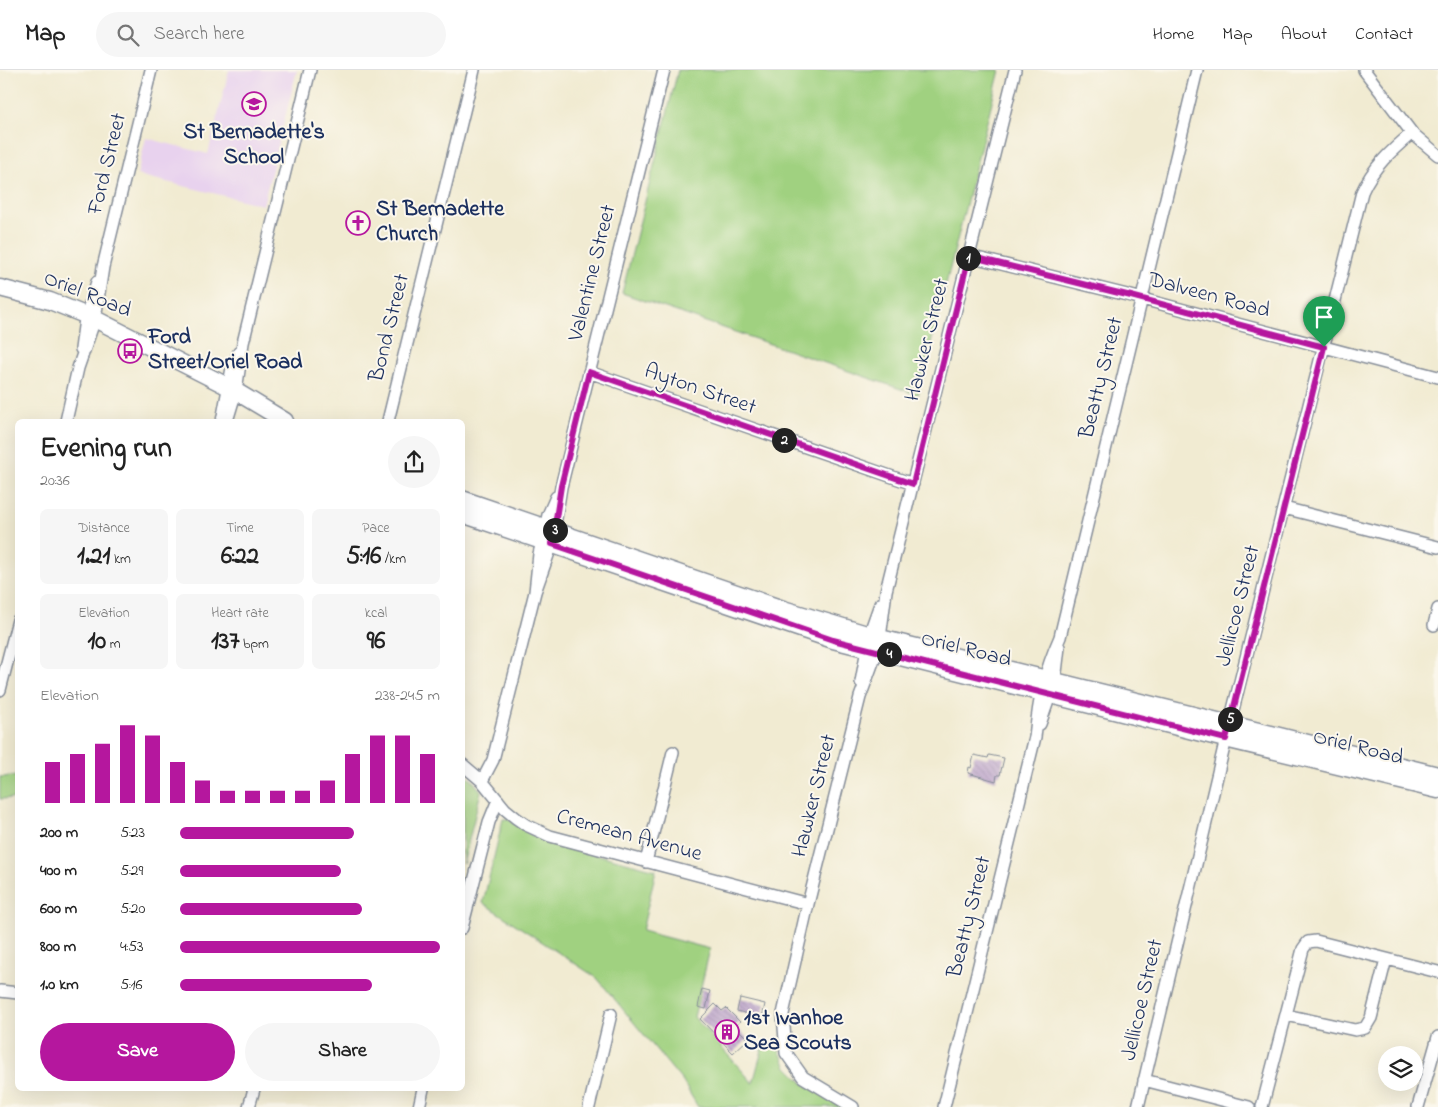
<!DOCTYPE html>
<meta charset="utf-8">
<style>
body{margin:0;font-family:"Indie Flower",sans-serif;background:#f6f6f6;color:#222;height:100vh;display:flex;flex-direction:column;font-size:19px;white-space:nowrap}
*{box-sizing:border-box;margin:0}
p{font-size:16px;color:#767676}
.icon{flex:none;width:28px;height:28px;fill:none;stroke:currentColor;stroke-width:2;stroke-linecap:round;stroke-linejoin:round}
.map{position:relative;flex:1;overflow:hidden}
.drawer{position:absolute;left:15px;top:349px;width:450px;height:672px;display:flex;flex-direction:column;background:#fff;border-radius:8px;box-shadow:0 5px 20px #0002}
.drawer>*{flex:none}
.buttons{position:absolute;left:1378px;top:976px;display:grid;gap:10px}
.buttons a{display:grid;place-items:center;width:45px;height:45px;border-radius:50%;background:#fff;box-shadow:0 5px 20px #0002;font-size:25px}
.pin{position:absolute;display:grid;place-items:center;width:42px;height:42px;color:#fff;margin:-51px -21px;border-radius:50% 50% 50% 0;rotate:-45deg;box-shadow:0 0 5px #0007}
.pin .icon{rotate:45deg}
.km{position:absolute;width:25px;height:25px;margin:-12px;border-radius:50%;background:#222;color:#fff;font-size:14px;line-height:25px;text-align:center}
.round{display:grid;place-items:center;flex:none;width:52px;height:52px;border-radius:26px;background:#f6f6f6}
.summary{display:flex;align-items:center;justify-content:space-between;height:85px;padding:0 25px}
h1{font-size:28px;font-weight:800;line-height:38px}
.figures{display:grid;grid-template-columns:repeat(3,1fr);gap:8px;height:85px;padding:5px 25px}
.figures div{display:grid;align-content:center;border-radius:8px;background:#f6f6f6;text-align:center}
.figures b{font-size:25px;font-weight:800}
.figures small{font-size:14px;font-weight:400}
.figures p{font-size:14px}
.chart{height:140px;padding:10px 25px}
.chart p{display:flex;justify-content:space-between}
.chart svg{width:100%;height:90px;margin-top:5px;stroke:#b5179e;stroke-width:6}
.action{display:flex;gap:10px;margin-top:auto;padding:10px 25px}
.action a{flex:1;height:58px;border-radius:30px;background:#b5179e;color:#fff;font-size:20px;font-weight:800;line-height:58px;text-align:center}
.action a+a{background:#f6f6f6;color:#222}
ul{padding:0 25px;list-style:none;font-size:16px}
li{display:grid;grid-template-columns:80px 60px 1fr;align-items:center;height:38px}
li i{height:12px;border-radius:6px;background:#b5179e}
header{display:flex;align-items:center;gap:30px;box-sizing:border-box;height:70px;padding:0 25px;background:#fff;border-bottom:1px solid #e0e0e0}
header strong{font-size:24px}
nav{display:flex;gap:28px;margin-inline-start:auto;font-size:18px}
.search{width:350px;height:45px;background:#f6f6f6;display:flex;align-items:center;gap:12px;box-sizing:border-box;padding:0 18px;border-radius:28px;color:#767676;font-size:19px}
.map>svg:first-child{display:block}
</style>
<header>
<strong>Map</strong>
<div class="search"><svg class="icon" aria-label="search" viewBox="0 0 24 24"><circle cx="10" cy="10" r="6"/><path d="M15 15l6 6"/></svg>Search here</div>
<nav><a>Home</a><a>Map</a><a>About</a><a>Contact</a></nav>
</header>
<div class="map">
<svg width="1438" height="1037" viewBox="0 0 1438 1037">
<defs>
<pattern id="building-back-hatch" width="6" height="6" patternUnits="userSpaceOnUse" patternTransform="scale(1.25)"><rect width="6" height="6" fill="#b69bc7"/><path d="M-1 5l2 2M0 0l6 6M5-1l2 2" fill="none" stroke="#937fa5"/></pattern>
</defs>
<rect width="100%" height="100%" fill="#fbf7ec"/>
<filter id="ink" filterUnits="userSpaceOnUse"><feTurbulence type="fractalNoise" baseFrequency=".02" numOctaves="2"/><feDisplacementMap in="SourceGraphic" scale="10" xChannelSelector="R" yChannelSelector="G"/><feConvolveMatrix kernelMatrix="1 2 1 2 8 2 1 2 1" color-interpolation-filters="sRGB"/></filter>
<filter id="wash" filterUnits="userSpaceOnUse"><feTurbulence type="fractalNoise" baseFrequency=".0096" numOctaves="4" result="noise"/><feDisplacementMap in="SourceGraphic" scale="20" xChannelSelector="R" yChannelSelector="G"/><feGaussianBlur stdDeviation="1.12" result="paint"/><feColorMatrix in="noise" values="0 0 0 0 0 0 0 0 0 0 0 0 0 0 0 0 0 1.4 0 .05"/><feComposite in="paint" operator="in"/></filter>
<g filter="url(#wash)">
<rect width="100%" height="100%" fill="#f1ebd2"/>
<path fill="#e8d2ee" d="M229,0h68l-34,135 -126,-30 9,-37 62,16z"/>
<path fill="#a0d180" stroke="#5e806f" d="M678,0h322l-82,325 -296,-102z
M463,703l9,7 9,11 -18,73z
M17,706v22l-17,1v-22z
M503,749h5l24,16 25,9 99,26 -14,61 68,18 -16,68 59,66 11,-40 14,5 9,19 16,16 40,24h-145l-15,-25 -86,-104 -114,-75z"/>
<g id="blocks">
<path fill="url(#building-back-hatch)" d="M974,685l14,3 1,-3 15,3 -4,17h-3l-1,6 -28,-8 1,-6 2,1z
M702,919l8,2 -4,18 -8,-2z
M740,928l25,6 -3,14 -25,-7z
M715,934l7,7 4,-3 14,14 -5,4 13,13 -15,14 -33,-34z"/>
</g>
</g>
<g filter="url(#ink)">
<use href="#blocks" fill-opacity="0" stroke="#868d98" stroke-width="1"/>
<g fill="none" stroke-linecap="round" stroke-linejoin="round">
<g stroke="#868d98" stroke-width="14">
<path id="minor" d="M1364,0l48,63 26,22
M969,186l162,40 307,81
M81,279l4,-30 12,-37
M589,302l324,112
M66,351l12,-53 17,-49 8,-52 48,-197
M222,351l10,-53 7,-16
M227,351l9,-30 7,-48 67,-273
M388,351l86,-351
M1284,438l154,39
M535,522l17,-48 9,-57 103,-417
M1434,555l4,-16
M869,565l11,-31
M880,568l6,-47 129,-521
M861,612l6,-33
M0,620l18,-70
M1040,654l15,-43 4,-34
M462,694l20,17 23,28 11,9 10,7 24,11 258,68
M482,711l11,-21 42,-168 4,-38 9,-39 8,-18
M646,792l27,-110
M462,858l27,-106 9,-22
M0,921l18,2
M1286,945l69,15 10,-2 6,-10 15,-59
M1144,1010l105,27
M249,1037l5,-18
M419,1037l4,-18
M589,1037l22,-93
M853,1037l-50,-30 -17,-24 -3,-39 25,-110 52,-207 17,-46
M944,1037l91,-370c4,-39 9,-64 25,-100l137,-567
M1138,1037l92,-385 132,-530c11,-25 29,-41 50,-59
M1262,1037l41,-158 5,-7 8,-1 122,31
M1418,1037l20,-70"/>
</g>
<g stroke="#868d98" stroke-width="19">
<path id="secondary" d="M0,218l50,13 45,18 132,67 58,35
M462,429l321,110 97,29 558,137
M462,444l371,126 384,97 221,53"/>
</g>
<use href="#minor" stroke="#fff" stroke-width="11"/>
<use href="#secondary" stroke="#fff" stroke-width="16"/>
</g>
</g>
<g fill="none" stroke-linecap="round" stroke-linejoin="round" filter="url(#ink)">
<g stroke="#fff" stroke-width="10">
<path id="route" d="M969,186l162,40 193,51 -98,392 -393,-99 -281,-96 9,-58 28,-114 324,112z"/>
</g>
<use href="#route" stroke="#b5179e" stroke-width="6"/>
</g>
<defs>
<g id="school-ring" transform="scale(1.25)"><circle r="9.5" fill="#fbf7ec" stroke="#b5179e" stroke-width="1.5"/><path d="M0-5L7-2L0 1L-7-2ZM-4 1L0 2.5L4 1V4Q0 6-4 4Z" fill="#b5179e"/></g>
<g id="church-ring" transform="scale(1.25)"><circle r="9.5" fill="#fbf7ec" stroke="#b5179e" stroke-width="1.5"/><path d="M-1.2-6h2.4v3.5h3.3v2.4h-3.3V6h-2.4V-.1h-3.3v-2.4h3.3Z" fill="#b5179e"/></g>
<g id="bus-ring" transform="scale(1.25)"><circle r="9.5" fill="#fbf7ec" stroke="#b5179e" stroke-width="1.5"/><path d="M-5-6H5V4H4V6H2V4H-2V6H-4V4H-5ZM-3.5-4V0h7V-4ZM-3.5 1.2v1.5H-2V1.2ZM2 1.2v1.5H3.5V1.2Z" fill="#b5179e"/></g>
<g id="building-ring" transform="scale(1.25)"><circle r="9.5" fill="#fbf7ec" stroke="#b5179e" stroke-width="1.5"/><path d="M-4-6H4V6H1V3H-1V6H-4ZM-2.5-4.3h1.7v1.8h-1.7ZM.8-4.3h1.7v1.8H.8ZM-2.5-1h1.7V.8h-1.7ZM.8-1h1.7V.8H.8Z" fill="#b5179e"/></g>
</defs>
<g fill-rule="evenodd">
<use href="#school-ring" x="254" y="34"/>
<use href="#church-ring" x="358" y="153"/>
<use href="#bus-ring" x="130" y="281"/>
<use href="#building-ring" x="727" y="962"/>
</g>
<g text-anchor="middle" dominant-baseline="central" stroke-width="4" stroke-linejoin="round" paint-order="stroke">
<g font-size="22" font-weight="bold" fill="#1b2f5e" stroke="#fbf7ec" text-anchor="start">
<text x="254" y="63" text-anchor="middle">St Bernadette's<tspan x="254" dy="25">School</tspan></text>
<text x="376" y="140">St Bernadette<tspan x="376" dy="25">Church</tspan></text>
<text x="148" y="268">Ford<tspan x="148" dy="25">Street/Oriel Road</tspan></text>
<text x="744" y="949">1st Ivanhoe<tspan x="744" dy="25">Sea Scouts</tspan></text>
</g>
<g font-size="22" fill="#1b2f5e" stroke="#fbf7ec">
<text transform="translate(108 94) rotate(-76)">Ford Street</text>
<text transform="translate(593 203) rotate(-76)">Valentine Street</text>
<text transform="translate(87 225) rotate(22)">Oriel Road</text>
<text transform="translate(1209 226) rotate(15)">Dalveen Road</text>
<text transform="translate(390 258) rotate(-76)">Bond Street</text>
<text transform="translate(928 270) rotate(-76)">Hawker Street</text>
<text transform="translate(1102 308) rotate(-76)">Beatty Street</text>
<text transform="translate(700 320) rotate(19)">Ayton Street</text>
<text transform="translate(1239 536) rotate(-76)">Jellicoe Street</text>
<text transform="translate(966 580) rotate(14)">Oriel Road</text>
<text transform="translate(1358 678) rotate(14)">Oriel Road</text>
<text transform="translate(815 726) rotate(-76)">Hawker Street</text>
<text transform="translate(629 766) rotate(15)">Cremean Avenue</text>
<text transform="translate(970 847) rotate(-76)">Beatty Street</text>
<text transform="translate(1143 930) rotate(-77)">Jellicoe Street</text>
</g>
</g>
</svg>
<div class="buttons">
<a><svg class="icon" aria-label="layers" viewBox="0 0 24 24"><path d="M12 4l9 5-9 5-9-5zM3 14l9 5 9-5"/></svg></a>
</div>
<div class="pin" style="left:1324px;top:277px;background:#1e9e55"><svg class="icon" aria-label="arrive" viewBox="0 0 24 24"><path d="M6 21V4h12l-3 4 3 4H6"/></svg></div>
<b class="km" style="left:968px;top:188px">1</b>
<b class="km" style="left:784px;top:370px">2</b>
<b class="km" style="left:555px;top:460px">3</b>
<b class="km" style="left:889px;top:584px">4</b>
<b class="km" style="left:1230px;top:649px">5</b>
<section class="drawer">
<div class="summary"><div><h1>Evening run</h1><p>20:36</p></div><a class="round"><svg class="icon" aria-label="share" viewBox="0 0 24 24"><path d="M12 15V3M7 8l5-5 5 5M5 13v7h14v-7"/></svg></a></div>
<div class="figures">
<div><p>Distance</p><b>1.21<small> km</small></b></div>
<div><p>Time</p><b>6:22</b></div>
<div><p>Pace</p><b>5:16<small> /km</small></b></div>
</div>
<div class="figures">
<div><p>Elevation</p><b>10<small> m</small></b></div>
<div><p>Heart rate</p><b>137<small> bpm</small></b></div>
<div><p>kcal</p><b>96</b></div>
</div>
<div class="chart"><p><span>Elevation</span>238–245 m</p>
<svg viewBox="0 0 160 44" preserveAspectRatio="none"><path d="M5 44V24M15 44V20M25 44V15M35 44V6M45 44V11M55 44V24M65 44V33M75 44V38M85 44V38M95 44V38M105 44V38M115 44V33M125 44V20M135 44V11M145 44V11M155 44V20"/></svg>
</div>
<ul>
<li><b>200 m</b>5:23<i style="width:67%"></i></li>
<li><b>400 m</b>5:29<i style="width:62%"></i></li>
<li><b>600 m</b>5:20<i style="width:70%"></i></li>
<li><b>800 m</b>4:53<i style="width:100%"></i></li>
<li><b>1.0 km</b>5:16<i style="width:74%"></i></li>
</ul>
<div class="action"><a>Save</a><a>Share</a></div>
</section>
</div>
